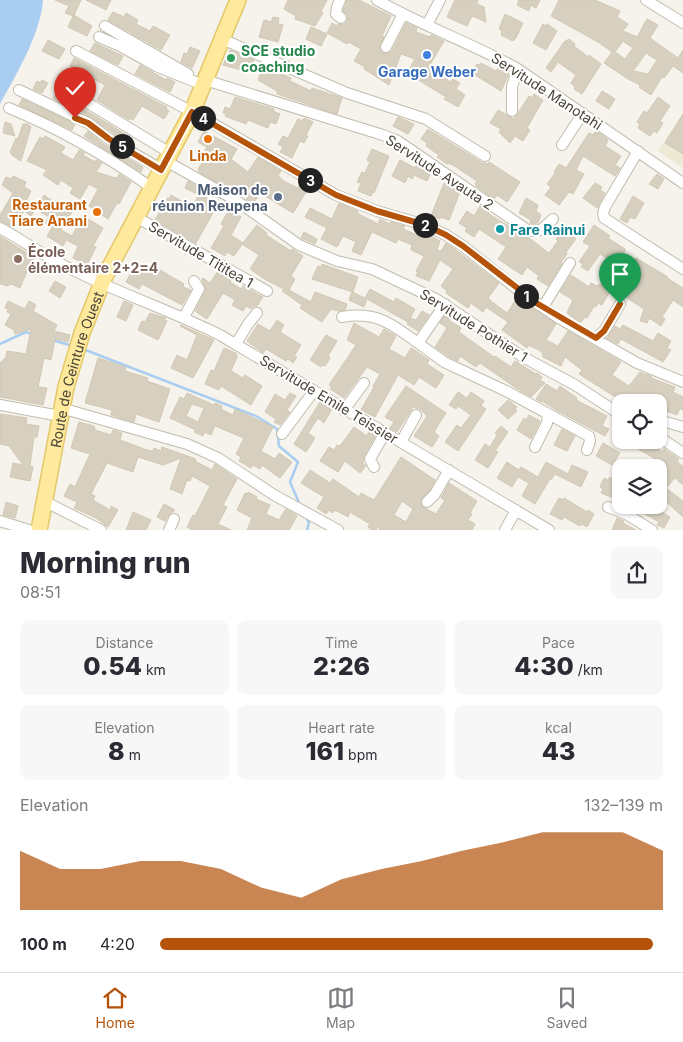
<!DOCTYPE html>
<meta charset="utf-8">
<style>
body{margin:0;font-family:Inter,sans-serif;background:#f7f7f7;color:#2b2b33;height:100vh;display:flex;flex-direction:column;font-size:19px;white-space:nowrap}
*{box-sizing:border-box;margin:0}
p{font-size:16px;color:#7c7c81}
.icon{flex:none;width:28px;height:28px;fill:none;stroke:currentColor;stroke-width:2;stroke-linecap:round;stroke-linejoin:round}
.map{position:relative;height:530px;overflow:hidden}
.sheet{display:flex;flex-direction:column;background:#fff;flex:1}
.sheet>*{flex:none}
.tools{position:absolute;left:612px;top:394px;display:grid;gap:10px}
.tools a{display:grid;place-items:center;width:55px;height:55px;border-radius:10px;background:#fff;box-shadow:0 1px 4px #0004;font-size:25px}
.pin{position:absolute;display:grid;place-items:center;width:42px;height:42px;color:#fff;margin:-51px -21px;border-radius:50% 50% 50% 0;rotate:-45deg;box-shadow:0 0 5px #0007}
.pin .icon{rotate:45deg}
.km{position:absolute;width:25px;height:25px;margin:-12px;border-radius:50%;background:#222;color:#fff;font-size:14px;line-height:25px;text-align:center}
.round{display:grid;place-items:center;flex:none;width:52px;height:52px;border-radius:10px;background:#f7f7f7}
.summary{display:flex;align-items:center;justify-content:space-between;height:85px;padding:0 20px}
h1{font-size:28px;font-weight:800;line-height:38px}
.stats{display:grid;grid-template-columns:repeat(3,1fr);gap:8px;height:85px;padding:5px 20px}
.stats div{display:grid;align-content:center;border-radius:10px;background:#f7f7f7;text-align:center}
.stats b{font-size:25px;font-weight:800}
.stats small{font-size:14px;font-weight:400}
.stats p{font-size:14px}
.chart{height:140px;padding:10px 20px}
.chart p{display:flex;justify-content:space-between}
.chart svg{width:100%;height:90px;margin-top:5px;fill:#b45309;opacity:.7}
ul{padding:0 20px;list-style:none;font-size:16px}
li{display:grid;grid-template-columns:80px 60px 1fr;align-items:center;height:38px}
li i{height:12px;border-radius:6px;background:#b45309}
.tab-bar{display:flex;justify-content:space-around;align-items:center;height:70px;border-top:1px solid #e1e1e2;background:#fff;font-size:14px;color:#7c7c81}
.tab-bar a{display:grid;justify-items:center;gap:2px}
.tab-bar .current{color:#b45309}
.map>svg:first-child{display:block}
</style>
<div class="map">
<svg width="683" height="530" viewBox="0 0 683 530">
<rect width="100%" height="100%" fill="#f5f3eb"/>
<path fill="#eee9d5" d="M683,113v55l-25,-17z"/>
<path fill="#a9cef1" d="M0,0h43c-2,33 -27,75 -43,104z"/>
<g fill="none" stroke-linecap="round" stroke-linejoin="round">
<path stroke="#a9cef1" stroke-width="2.5" d="M52,340l21,6
M0,344l26,-12 6,2
M83,349l173,67 21,13 2,17 19,16 -8,20 10,23
M306,517l3,6 -2,7"/>
</g>
<path fill="#d7d0c0" stroke="#d2c8b3" fill-rule="evenodd" d="M55,0h26l-7,15 18,11 -5,10 -19,-9 5,-11 -8,-3 4,-7z
M86,0h25l-5,10z
M288,0h39l-6,12 2,1 -8,13 -20,-7 1,-3 -12,-7z
M347,0h12l32,16 -9,20 2,1 -5,10 4,6 4,1 5,-3 14,-28 11,5 -1,4 14,5 1,-2 13,6 -16,27 23,14 2,-3 7,4 -4,6 9,6 -7,12 -14,-8 2,-2 -39,-24 8,-14 -14,-5 -12,31 -25,-16 1,-2 -11,-6 7,-12 -13,-7 -1,2 -20,-11 5,-10 5,3 1,-2 5,1 4,-3 1,-6 -5,-5z
M455,0h23l-1,4 7,3 2,15 -14,-6 -5,10 -20,-9z
M519,0h21l-4,8 -5,-3 -2,6 -12,-6z
M559,0h36l25,11 -3,6 11,7 -5,7 14,6 10,-18 11,6 -8,13 28,20 5,-8v23l-10,-7 -9,12 -2,-1 -11,18 -12,-8 1,-2 -12,-6 -24,-16 8,-11 -14,-10 -47,-26zM623,41l10,7 -8,11 -10,-7zM646,53l11,7 -9,14 -15,-3z
M113,12l11,5 2,-4 12,7 -2,4 14,7 3,-5 17,9 -9,15 -53,-30z
M505,14l18,9 -7,15 -3,3 -12,-6 1,-4 -3,-2z
M273,17l6,1 -1,6 5,1 -5,17 -19,-5 5,-17 7,2z
M543,24l3,2 1,-2 10,7 -11,19 -13,-7z
M311,27l16,7 -6,12 -15,-7z
M569,39l6,5 -1,2 14,11 1,-2 12,9 -19,30 -8,-5 1,-2 -4,-4 5,-8 -18,-13 -7,10 -5,-4 18,-26z
M48,40l17,9 -6,10 -17,-8z
M95,43l28,13 -5,9 -28,-14z
M190,47l10,4 -8,17 -11,-6 3,-9 3,1z
M230,50l24,10 -2,5 -4,-1 -1,3 -4,-1 -2,4 -18,-5z
M74,58l89,47 4,2 -1,2 3,2 -5,8 -22,-13 -9,14 -3,-2 -1,2 -32,-20 8,-15 -35,-19z
M481,63l15,8 2,-3 11,6 -8,17 -26,-16 1,-2 -3,-2 4,-7 3,1z
M140,65l26,15 1,-2 8,4 -5,10 -35,-18z
M263,66l28,12 -1,3 21,10 1,-3 30,10 -5,16 -60,-20v-3l-19,-11z
M42,80l6,3 -6,10 -9,-4 4,-8 3,2z
M58,88l3,7 72,44 -2,5 -18,-11 -32,-22 -1,1 -27,-14z
M602,91l13,8 -6,10 -13,-8z
M534,94l9,6 -16,28 3,2 -7,11 -8,-5 -5,7 -11,-11 2,-3 -11,-6 8,-13 16,9 15,-23 3,2z
M235,97l39,12 -1,2 7,3 -4,10 -6,-2 -2,6 -20,-8 -2,4 -21,-8 1,-2 -3,-1 2,-6 5,2z
M658,97l12,9 -10,15 3,2 -6,10 -3,-2 -4,5 -12,-8 2,-4 -3,-2 7,-11 3,2z
M22,99l53,25 -3,6 -53,-25z
M683,114v40l-18,-11z
M398,117l16,7 -6,10 -15,-8z
M304,118l9,4 -7,13 2,1 -4,7 -4,-2 -8,17 -12,-6 3,-5 -5,-3 5,-8 5,2 10,-19 4,2z
M5,122l6,2 4,12 -12,-3z
M23,124h5l3,3 -10,34 -8,-5 -3,-4 6,-14 1,3z
M428,129l53,33 7,2 1,-2 31,20 -13,20 -10,-7 -3,4 -17,-12 -2,-3 2,-3 -24,-16 -5,-2 -1,1 -10,-7 2,-2 -13,-9 1,-3 -6,-4z
M88,131l17,14 38,22 -2,5 -57,-36z
M204,131l33,18 -6,10 17,13 10,-15 23,14 -3,5 7,6 13,6 2,-3 8,4 -15,24 -33,-20 -7,11 -7,-5 3,-3 -14,-9 -5,-3 -3,4 -28,-16 -1,-3 10,-15 -6,2 5,-9 -9,-5z
M596,131l11,8 1,2 -3,5 16,10 -6,9 5,3 -5,8 -32,-20 -7,14 8,4 -11,20 -4,-2 -10,13 -14,-10 6,-8 -4,-3 9,-12h-2l5,-8 7,4 23,-35 4,2z
M45,136l20,11 -4,6 12,7 6,-10 6,3 -2,2 12,7 1,-2 6,3 -6,9 16,5 5,1 2,-4 12,8 -12,22 -2,-1 -9,16 -19,-13 9,-17 -9,-5 -9,15 -10,-6 3,-5 -12,-8 -3,5 -15,-10 4,-5 -20,-9 13,-24 3,2z
M372,149l17,7 -15,37 -1,-1 -2,4 -13,-5 3,-8 -4,-1 5,-10 3,1 5,-11 -3,-2z
M400,160l15,8 3,-5 13,9 -4,9 -13,-6 -2,4 -4,-3 -3,7 -13,-7z
M657,174l7,5 -6,10 -9,-5z
M13,176l13,6 -2,5 7,4 -6,13 10,6 -4,6 -7,-5 -10,17 -14,-7v-6l13,-22 -11,-8 4,-8 5,2z
M188,181l17,10 -2,5 15,8 -22,39 -41,-23 12,-22 2,1 2,-4 21,12 7,-12 -14,-7z
M444,183l16,9 -11,28 -8,-3 -1,2 -9,-3z
M595,183l7,4 -2,3 5,3 -8,15 -14,-10z
M44,195l10,7 2,-2 17,10 -12,20 11,6 11,-20 20,12 -10,18 3,1 -9,18 -14,-7 5,-12 -12,-6 -3,6 -16,-10 5,-8 -7,-5 4,-6 -13,-8z
M633,196l11,7 -9,16 -5,-2 -3,6 -7,-4z
M526,198l12,7 -2,6 5,4 -3,8 -7,1 -1,-1 1,-3 -12,-7z
M339,203l19,8 -1,2 21,11 2,-5 10,5v-2l15,4 -2,3 14,6 6,2 2,-4 15,8 -3,9 4,1 5,-8 6,4 47,36 -11,15 3,3 16,12 10,-15 39,26 -10,16 12,6 10,-15 53,31 -9,13 17,11 11,-14 6,3v-1l6,3 -1,1 24,9 -2,5 10,5v13l-3,-2 -3,7 -18,-7v-6h-26l-14,-7 -2,3 -38,-24 3,-4 -17,-13 -4,9 -18,-9 -1,-5 -5,-3 -9,-4 -1,3 -25,-18 6,-8 -22,-15 -3,5 -12,-9 -3,5 -22,-15 1,-2 -6,-5 12,-17 -13,-9 -11,21 -13,-5 2,-4 -2,-1 8,-15 -13,-6 1,-5 -14,-6 -2,4 -24,-11 -11,23 -9,-4 4,-9 -13,-6 -6,11 -16,-8 6,-11 -22,-11 5,-9 22,11z
M480,206l9,7v1l21,13 -1,2 20,9 20,15 9,-12 -2,-2 8,-10 12,10 -10,13 1,2 -6,8 1,1 -14,23 -11,-7 2,-3 -12,-9 -5,8 -24,-16 8,-12 -27,-18 -5,8 -9,-6 2,-3 -8,-5 8,-12 7,5z
M229,210l12,7 -10,18 12,8 -9,13 -7,-4 -2,4 -14,-8 13,-22 -3,-2z
M257,225l10,8 -1,2 25,16 1,-2 11,7 -12,20 4,3 -6,11 22,12 4,-10 32,12 -2,6 -7,1 -7,-2 -9,13 -22,-14 2,-3 -20,-14 2,-2 -18,-9 -16,-11 9,-14 -17,-11z
M594,225l16,11 -2,2 17,11 -1,4 11,7 1,-2 32,19 -1,1 16,10v19l-10,-7 -11,17 3,2 -4,7 -12,-8 -2,5 -7,-2 4,-12 -32,-21 -10,17 -4,-2 -2,4 -2,-1 -7,12 -2,-1 -5,6 -13,-10 6,-13 -13,-8 11,-17 18,12 2,-4 6,3 9,-5 10,-17 -16,-10 -12,17 -7,-4 2,-3 -4,-2 11,-16 -7,-4z
M304,232l13,7 -2,5 -14,-6z
M0,236l35,22 -7,11 -8,19 -9,-4 -3,2 -8,-2z
M322,264l36,13 -5,15 -41,-13 6,-13 3,1z
M134,267l9,4 1,-2 8,3 3,-5 29,17 -1,3 8,3 -9,15 -40,-21 -3,5 -13,-7z
M218,271l13,8 -1,3 11,7 2,-3 20,11 -6,9h-2l-4,3 -5,-3 -3,5 -11,-6 3,-5 -12,-7 -16,26 -12,-8 11,-22 -4,-9 1,-2 7,5z
M55,281l11,6 -6,11 -11,-7z
M370,289l24,13 2,-4 19,11 -7,13 -41,-23 -3,8 -15,-7 3,-8 13,6z
M8,301l17,8 4,-8 7,4 -3,6 24,14 -3,6 16,4 -2,7 -13,-3 -4,21 -7,-2 -6,29 9,1 -4,17 -43,-8v-34l6,-6 1,-6 19,3 5,-25 -16,5 -1,-4 -9,-5 6,-11 -4,-2 1,-3 -3,-1z
M124,301l9,4 -7,16 -9,-4z
M422,311l7,4 -11,16 -11,-7 4,-6 5,2z
M150,313l16,5 -2,2 3,1 -9,19 -20,-10 4,-9 3,1z
M445,315l5,3 -1,2 12,8 -2,4 35,25 1,-1 16,11 4,-6 21,13 1,-1 5,4 -2,3 5,3 -14,14 -15,-9 -36,-25 -4,4 -16,-11 -2,5 -10,-5 -13,-9 12,-19 -7,-5z
M277,320l7,5 -4,7 21,13 -7,11 3,1 -4,6 -5,-4 -2,2 -20,-12 -3,4 -16,-12 11,-17 12,7z
M354,323l25,14 5,-8 12,7 -7,13 16,9 6,-10 18,12 -2,4 17,11 -8,13 -17,-11 -5,8 -16,-10 -23,42 -14,-7 13,-23 -1,-1 7,-12 -13,-7 -23,31 -14,-9 2,-2 -3,-2 27,-40 -9,-5z
M181,325l33,15 -21,38 -22,-10 6,-13 10,5 10,-25 -17,-9z
M623,325l30,16 5,-8 13,8 -4,7 4,2 -8,12 -42,-23 -3,5 -11,-6 8,-12 5,3z
M326,335l11,6 -9,15 2,2 -5,8 -2,-1 -2,2 -11,-7z
M224,348l12,5 1,4 -6,14 12,7 2,-3 17,11 -11,19 -30,-19 -2,4 -14,-6 6,-14 3,1z
M98,358l28,9 -1,4 23,7 -1,3 23,8 -11,33 -23,-8 -2,8 -23,-7 1,-5 -27,-7z
M546,384l11,7 3,-5 17,12 -1,2 31,16 -5,10 7,3 -4,7 -49,-26 -14,-9 -1,1 -5,-3z
M406,386l40,27 -11,17v3l4,3 -7,11 -18,-11 13,-20 -7,-7 -7,-2 -16,25 -7,-4 4,-6 -9,-5z
M458,392l9,6 4,-6 13,9 -3,5 5,3 -28,42 -13,-9 12,-17 4,3 10,-13 -13,-9 -2,3 -7,-4z
M187,393l20,9 7,3 1,-2 7,3 -1,3 12,6 2,-6 38,18 -12,24 14,8 4,-6 13,9 -12,16 -18,-13 -2,4 -7,-4 -2,3 -12,-7 2,-4 -5,-3 8,-16 -29,-12 -4,9 -7,-3 -1,4 -9,-4 2,-2 -26,-12 10,-21 4,2zM192,404l12,4 -6,14 -12,-6z
M290,393l6,3 -9,14 3,2 -10,13 -6,-3 2,-3 -11,-7 10,-18 10,6z
M508,400l9,7 -2,2 2,2 -9,8 -10,-9z
M320,402l12,7 -8,14 -6,-5 -10,15 7,5 -9,14 -12,-8z
M0,414l27,4 -1,6 13,2 -2,11h-3l-4,29 3,1 -3,14 -20,-4 3,-14 10,2 -14,-19 -9,-2z
M529,415l11,6 -9,18 -14,-9 7,-12 2,2z
M79,422l15,4 1,4 16,5 2,-5 9,3 -2,7 27,10 6,1 1,-3 7,3 1,-4 34,12 -1,2 17,9 3,-6 22,15 -14,26 4,2 -9,17 13,6h-39l-5,-3 6,-12 2,1 15,-30 -18,-10 -2,5 -3,-1 -5,14 -12,-5 11,-31 -18,7 -25,-8 -5,15 -26,-9 -16,31 4,2 -2,4 17,10 1,-4 7,4 -10,17 -12,-9 -22,-10 3,-6 -13,-6 6,-12 5,3 15,-33 -19,-6z
M501,426l7,6 -13,19 3,1 -10,16 -13,-8 10,-16 5,3 7,-12 -2,-2z
M354,427l13,9 2,-5 7,4 -12,21 -1,7 3,3 -6,7 -15,-12 -7,11 -18,-11 9,-14 5,3 3,-5 3,1z
M562,429l13,7 -8,15 -13,-6z
M636,440h17l-1,4 10,8 2,-3 15,10 -2,3 6,4v19l-8,-7 -9,10 17,13v16l-24,-22v-29l-4,-4 2,-2 -24,-14z
M603,443l17,10 -8,12 -16,-9z
M401,457l34,23 -5,10 -9,10 2,7 13,7 9,-14 -4,-2 8,-15 28,18 -7,12 2,1 -4,6 7,4 -3,6h-91l-4,-3 -1,3h-4l-4,-3 2,-3 -20,-12 -2,5 -13,-7 -3,3 -3,-3 -3,4 -9,-6 7,-11 -23,-14 9,-13 20,13 3,-4 26,18 2,-4 13,7zM402,501l11,8 -7,13 -12,-7z
M507,462l12,8 2,-3 17,10 8,-15 22,12 4,-9 16,7 -7,15 -26,-13 -4,6 -1,-1 -15,25 -13,-8 7,-13 -11,-6 -6,10 -15,-9z
M610,477l9,5 -8,15 -10,-4 2,-4 -3,-2 4,-9 4,2z
M248,492l9,5 -1,2 14,6 -4,9 13,6 7,-11 11,7 -8,14h-42l5,-12 -15,-8 8,-17 2,1z
M559,498l4,2 1,-2 23,14 1,-2 6,4 -7,13 -5,-3 -2,2 -16,-9 -2,3 -12,-6z
M6,502l12,4 -3,12 -12,-3z
M164,504l11,6 -7,6 -3,5 -8,-4z
M630,505h20l20,12 -6,11 -7,-3 2,-3z
M133,512l18,8 -5,10h-20z
M617,518l7,3 -1,2 13,7h-24z"/>
<g fill="none" stroke-linecap="round" stroke-linejoin="round">
<g stroke="#c1bcad" stroke-width="12">
<path id="minor" d="M340,0l-3,7 -1,7 5,4
M377,0c45,26 95,43 141,69l165,114
M646,0l37,23
M427,25l13,-25
M105,26l83,48
M99,37l21,9 36,20 47,19
M222,39l125,54 79,26 59,37
M386,47l17,-33
M76,51l124,65 136,79 41,16 48,14 21,10 17,11 59,47 35,24 80,46 46,19
M205,80l178,55 15,6 131,90 12,-1 12,-11
M65,89l105,64
M19,90l69,33 21,16 52,30
M9,108c51,21 98,48 143,80
M512,111v-25l6,-17
M562,145l21,-32
M638,151l-33,56 -2,6 1,5 79,51
M166,161l71,40 62,44 38,16 35,8 64,30 87,58 52,28 46,30
M136,217l131,74
M0,228c24,13 47,30 73,42 48,24 99,41 147,65l329,195
M445,304l-27,39 26,19 62,29 83,45 1,5 -3,9
M543,307l27,-44
M184,317l15,-28 -5,-8
M342,317c35,-6 50,7 76,26
M596,338l8,-7 16,-27
M236,344l12,-20 9,-11
M0,405l60,11
M61,408l126,36 31,14 56,37 64,35
M344,410l20,-27
M659,420l24,7
M282,434l32,-43
M659,437l24,16
M401,442l15,-27
M535,447l12,-24 1,-8
M374,467l-4,-8 15,-26
M44,501l57,29
M427,502l8,-8 14,-24
M608,507l18,7 26,16
M0,521l29,9
M169,530l5,-11
M505,530l11,-20"/>
</g>
<g stroke="#e4c96a" stroke-width="18">
<g id="primary">
<path id="s1" d="M39,530l27,-143 16,-54 22,-55 88,-166 46,-112"/>
</g>
</g>
<use href="#minor" stroke="#fff" stroke-width="10"/>
<use href="#primary" stroke="#fee99c" stroke-width="15"/>
</g>
<g fill="none" stroke-linecap="round" stroke-linejoin="round">
<g stroke="#fff" stroke-width="10">
<path id="route" d="M75,118l13,5 21,16 52,31 31,-58 144,83 41,16 48,14 21,10 17,11 75,58 58,34 8,-7 16,-27"/>
</g>
<use href="#route" stroke="#b45309" stroke-width="6"/>
</g>
<circle fill="#3f7fe0" stroke="#fff" stroke-width="2" cx="427" cy="55" r="5"/>
<circle fill="#2e9e5b" stroke="#fff" stroke-width="2" cx="231" cy="58" r="5"/>
<g fill="#e8710a" stroke="#fff" stroke-width="2">
<circle cx="208" cy="139" r="5"/>
<circle cx="97" cy="212" r="5"/>
</g>
<circle fill="#5c6f8a" stroke="#fff" stroke-width="2" cx="278" cy="197" r="5"/>
<circle fill="#0f9aa8" stroke="#fff" stroke-width="2" cx="500" cy="229" r="5"/>
<circle fill="#8d6e63" stroke="#fff" stroke-width="2" cx="18" cy="259" r="5"/>
<g text-anchor="middle" dominant-baseline="central" stroke-width="4" stroke-linejoin="round" paint-order="stroke">
<g font-size="14" font-weight="bold" fill="#27864d" stroke="#fff" text-anchor="start">
<text x="241" y="50">SCE studio<tspan x="241" dy="16">coaching</tspan></text>
</g>
<g font-size="14" font-weight="bold" fill="#366cbe" stroke="#fff">
<text x="427" y="71">Garage Weber</text>
</g>
<g font-size="14" fill="#4a4439" stroke="#fff">
<text transform="translate(547 91) rotate(33)">Servitude Manotahi</text>
<text transform="translate(440 172) rotate(33)">Servitude Avauta 2</text>
<text transform="translate(201 254) rotate(30)">Servitude Tititea 1</text>
<text transform="translate(474 325) rotate(32)">Servitude Pothier 1</text>
<text stroke="none"><textPath href="#s1" startOffset="165">Route de Ceinture Ouest</textPath></text>
<text transform="translate(329 399) rotate(31)">Servitude Emile Teissier</text>
</g>
<g font-size="14" font-weight="bold" fill="#c56008" stroke="#fff">
<text x="208" y="155">Linda</text>
<text x="87" y="204" text-anchor="end">Restaurant<tspan x="87" dy="16">Tiare Anani</tspan></text>
</g>
<g font-size="14" font-weight="bold" fill="#4e5e75" stroke="#fff" text-anchor="end">
<text x="268" y="189">Maison de<tspan x="268" dy="16">réunion Reupena</tspan></text>
</g>
<g font-size="14" font-weight="bold" fill="#0d838f" stroke="#fff" text-anchor="start">
<text x="510" y="229">Fare Rainui</text>
</g>
<g font-size="14" font-weight="bold" fill="#785e54" stroke="#fff" text-anchor="start">
<text x="28" y="251">École<tspan x="28" dy="16">élémentaire 2+2=4</tspan></text>
</g>
</g>
</svg>
<div class="tools">
<a><svg class="icon" aria-label="locate" viewBox="0 0 24 24"><circle cx="12" cy="12" r="6"/><path d="M12 2v4M12 18v4M2 12h4M18 12h4"/></svg></a>
<a><svg class="icon" aria-label="layers" viewBox="0 0 24 24"><path d="M12 4l9 5-9 5-9-5zM3 14l9 5 9-5"/></svg></a>
</div>
<div class="pin" style="left:620px;top:304px;background:#1e9e55"><svg class="icon" aria-label="arrive" viewBox="0 0 24 24"><path d="M6 21V4h12l-3 4 3 4H6"/></svg></div>
<div class="pin" style="left:75px;top:118px;background:#d93025"><svg class="icon" aria-label="check" viewBox="0 0 24 24"><path d="M5 12l5 5 9-10"/></svg></div>
<b class="km" style="left:526px;top:296px">1</b>
<b class="km" style="left:425px;top:225px">2</b>
<b class="km" style="left:310px;top:180px">3</b>
<b class="km" style="left:203px;top:118px">4</b>
<b class="km" style="left:122px;top:146px">5</b>
</div>
<section class="sheet">
<div class="summary"><div><h1>Morning run</h1><p>08:51</p></div><a class="round"><svg class="icon" aria-label="share" viewBox="0 0 24 24"><path d="M12 15V3M7 8l5-5 5 5M5 13v7h14v-7"/></svg></a></div>
<div class="stats">
<div><p>Distance</p><b>0.54<small> km</small></b></div>
<div><p>Time</p><b>2:26</b></div>
<div><p>Pace</p><b>4:30<small> /km</small></b></div>
</div>
<div class="stats">
<div><p>Elevation</p><b>8<small> m</small></b></div>
<div><p>Heart rate</p><b>161<small> bpm</small></b></div>
<div><p>kcal</p><b>43</b></div>
</div>
<div class="chart"><p><span>Elevation</span>132–139 m</p>
<svg viewBox="0 0 160 44" preserveAspectRatio="none"><path d="M0 44V15L10 24L20 24L30 20L40 20L50 24L60 33L70 38L80 29L90 24L100 20L110 15L120 11L130 6L140 6L150 6L160 15V44z"/></svg>
</div>
<ul>
<li><b>100 m</b>4:20<i style="width:98%"></i></li>
</ul>
</section>
<nav class="tab-bar">
<a class="current"><svg class="icon" aria-label="home" viewBox="0 0 24 24"><path d="M3 11l9-7 9 7M6 9v11h12V9"/></svg>Home</a>
<a><svg class="icon" aria-label="map" viewBox="0 0 24 24"><path d="M3 6l6-2 6 2 6-2v14l-6 2-6-2-6 2zM9 4v14M15 6v14"/></svg>Map</a>
<a><svg class="icon" aria-label="saved" viewBox="0 0 24 24"><path d="M7 4h10v16l-5-4-5 4z"/></svg>Saved</a>
</nav>
